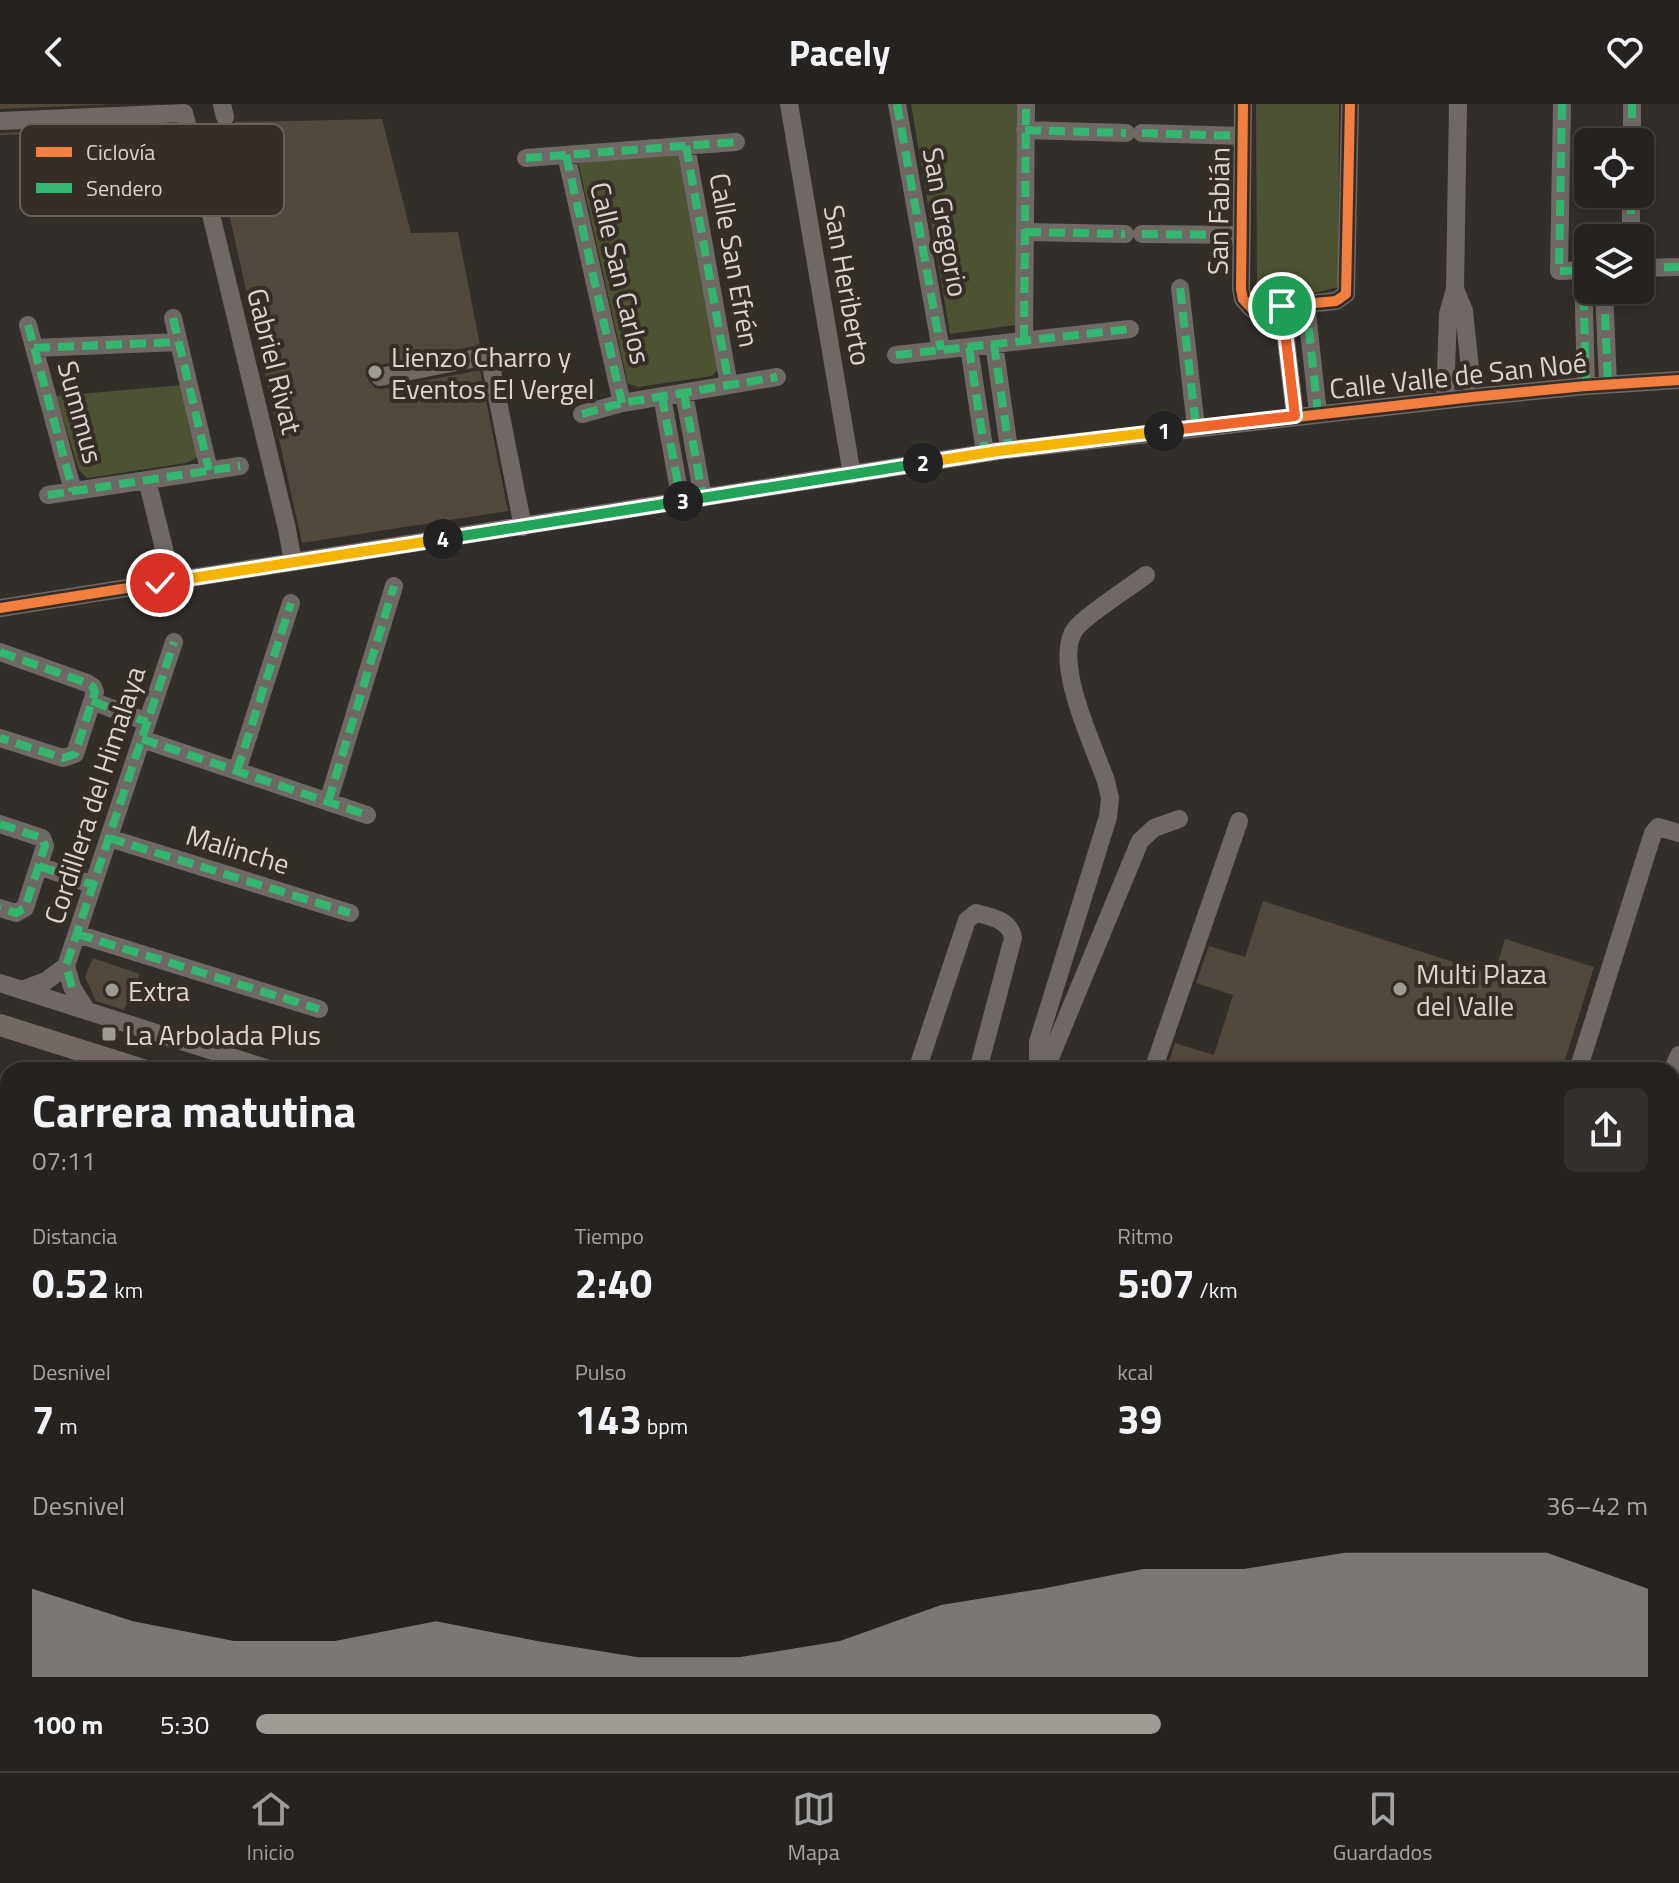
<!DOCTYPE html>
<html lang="es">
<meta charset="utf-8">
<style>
body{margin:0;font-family:"Titillium Web",sans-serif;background:#322f2d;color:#f1f3f6;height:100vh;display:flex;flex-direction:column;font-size:30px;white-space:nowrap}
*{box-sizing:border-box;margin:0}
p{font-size:26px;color:#a4a4a5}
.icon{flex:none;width:44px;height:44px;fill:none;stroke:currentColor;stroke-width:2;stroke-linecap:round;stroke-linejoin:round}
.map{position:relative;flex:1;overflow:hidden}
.sheet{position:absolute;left:0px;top:958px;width:1680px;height:710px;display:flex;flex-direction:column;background:#262220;border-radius:24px 24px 0 0;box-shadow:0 4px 12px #0003,0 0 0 2px #423f3e}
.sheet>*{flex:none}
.buttons{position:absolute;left:1574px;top:24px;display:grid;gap:16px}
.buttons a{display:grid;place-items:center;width:80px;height:80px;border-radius:12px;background:#262220;box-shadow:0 4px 12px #0003,0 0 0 2px #423f3e;font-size:40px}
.pin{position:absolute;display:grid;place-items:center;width:68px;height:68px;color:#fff;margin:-34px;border:4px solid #fff;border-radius:50%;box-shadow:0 2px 8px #0007}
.km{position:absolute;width:40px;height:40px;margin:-20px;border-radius:50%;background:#222;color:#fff;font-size:22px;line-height:40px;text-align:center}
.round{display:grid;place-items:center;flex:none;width:84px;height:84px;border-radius:12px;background:#322f2d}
.headline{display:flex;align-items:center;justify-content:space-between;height:136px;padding:0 32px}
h1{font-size:44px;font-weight:700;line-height:60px}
.figures{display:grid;grid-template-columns:repeat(3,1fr);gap:12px;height:136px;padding:8px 32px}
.figures div{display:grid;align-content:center}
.figures b{font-size:40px;font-weight:700}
.figures small{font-size:22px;font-weight:400}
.figures p{font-size:22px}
.chart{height:224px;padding:16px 32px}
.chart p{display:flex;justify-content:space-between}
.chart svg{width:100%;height:144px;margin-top:8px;fill:#9f9b95;opacity:.7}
ul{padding:0 32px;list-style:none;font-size:26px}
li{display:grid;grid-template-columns:128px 96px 1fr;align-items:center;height:60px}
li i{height:20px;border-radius:10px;background:#9f9b95}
header{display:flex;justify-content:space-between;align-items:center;height:104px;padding:0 32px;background:#262220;font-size:36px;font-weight:700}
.tab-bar{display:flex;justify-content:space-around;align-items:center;height:112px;border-top:2px solid #423f3e;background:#262220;font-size:22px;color:#a4a4a5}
.tab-bar a{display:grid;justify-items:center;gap:4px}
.tab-bar .on{color:#9f9b95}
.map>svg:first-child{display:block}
</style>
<header><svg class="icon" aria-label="back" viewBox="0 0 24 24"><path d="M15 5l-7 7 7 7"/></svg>Pacely<svg class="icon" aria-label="heart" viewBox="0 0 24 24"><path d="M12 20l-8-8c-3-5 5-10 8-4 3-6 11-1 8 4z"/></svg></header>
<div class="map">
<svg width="1679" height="1667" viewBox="0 0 1679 1667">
<rect width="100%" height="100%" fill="#322e2a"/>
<path fill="#4d5232" d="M911,0h106l-1,221 -66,9z
M1256,0h83l-1,183c-24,6 -58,17 -81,5z
M680,51l39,213 -7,8 -73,11 -11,-3 -50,-222z
M183,281l18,71 -15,7 -99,15 -8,-8 -23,-74z"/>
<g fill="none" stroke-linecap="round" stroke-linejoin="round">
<path stroke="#041832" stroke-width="18" d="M0,1279l8,4
M750,1660l13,7"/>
</g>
<path fill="#51483e" d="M0,0h115l-115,5z
M382,15l29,114 47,-1 22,113 -102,20 -9,7 -1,8 7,8 7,1 98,-19 28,141 -206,32 -93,-420 18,6 9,-7z
M175,21l2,6 -177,4v-2z
M1263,797l231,74 11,-36 89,28 -32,103h-396l9,-27 39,12 19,-60 -37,-12 13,-37 36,11z
M93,854l47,16 -16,36 -28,-9 -11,-24z"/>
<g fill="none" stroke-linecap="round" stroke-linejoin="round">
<path stroke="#706865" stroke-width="18" d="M222,0l3,13
M789,0l63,371
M897,0l44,246
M1243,0l-2,185 2,10 9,10 84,-8 10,-7 4,-190
M1562,0l-3,167 29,-1
M0,17l184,-8 17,60 86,356 6,33
M1025,26l101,3
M1142,29l101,3
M1632,38v-38
M686,42l43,239
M566,51l56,248
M526,54l210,-16
M1025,128l100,2
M1142,130l100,1
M1631,134v-44
M1640,164l39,-1
M1583,166l3,116
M1180,184l16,139
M1455,185l9,22 9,86
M1604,186l4,94
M1306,200l12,109
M1282,202l13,110
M173,214l36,152
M28,221l45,166
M1024,237l2,-237
M994,240l15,105
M969,243l16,106
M34,244l145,-6
M896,251l234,-26
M380,273l102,-20 8,4 33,166
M684,289l19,105
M662,292l19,105
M1445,296l3,-86 7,-25 3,-185
M582,310l40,-11 155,-26
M147,376l25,101
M48,391l192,-29
M0,504l998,-157 475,-54 113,-11 93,-6
M0,548l87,31 6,4 2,5 -20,62 -12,4 -63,-20
M92,597l55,21
M142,635l225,76
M237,667l54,-168
M328,698l66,-216
M0,720l42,14 3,8 -20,62 -9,5 -16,-5
M109,734l241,75
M39,762l54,19
M77,830l242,75
M0,879l272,87
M22,886l24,-9 20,-15
M87,907l-15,-24 -6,-21 108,-324
M917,966l50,-150 9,-7c16,4 34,7 37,25l-35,132
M1043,966l-5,-11v-17l70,-225 2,-19 -4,-17c-12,-35 -55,-122 -30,-153 13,-15 53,-40 70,-53
M1045,966l95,-229 14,-13 25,-9
M1153,966l86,-249
M1578,966l75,-237 5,-6 21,6
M1672,967l7,-16
M1672,1169l7,-18
M1672,1261l7,3
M0,1312l8,4
M1672,1368l7,2
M0,1392l8,-1
M1672,1413l7,-3
M1672,1484l7,-2
M508,1660l2,7
M667,1660l13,7"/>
<path stroke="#726864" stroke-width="22" d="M0,921l143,45
M1672,1442l7,3"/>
<path stroke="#33b770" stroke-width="8" stroke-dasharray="16 8" stroke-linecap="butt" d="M897,0l44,246
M1562,0l-3,167 29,-1
M1025,26l101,3
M1142,29l101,3
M1632,38v-38
M686,42l43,239
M566,51l56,248
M526,54l210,-16
M1025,128l100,2
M1142,130l100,1
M1631,134v-44
M1640,164l39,-1
M1583,166l3,116
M1180,184l16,139
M1604,186l4,94
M1306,200l12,109
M1282,202l13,110
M173,214l36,152
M28,221l45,166
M1024,237l2,-237
M994,240l15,105
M969,243l16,106
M34,244l145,-6
M896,251l234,-26
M684,289l19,105
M662,292l19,105
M582,310l40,-11 155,-26
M48,391l192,-29
M0,548l87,31 6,4 2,5 -20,62 -12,4 -63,-20
M92,597l55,21
M142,635l225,76
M237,667l54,-168
M328,698l66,-216
M0,720l42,14 3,8 -20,62 -9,5 -16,-5
M109,734l241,75
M39,762l54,19
M77,830l242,75
M72,883l-6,-21 108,-324
M1672,1169l7,-18
M0,1236l8,4
M1672,1261l7,3
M840,1660l14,7"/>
<g stroke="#362e26" stroke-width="15">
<path id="cycleway" d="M1243,0l-2,185 2,10 9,10 84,-8 10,-7 4,-190
M0,504l998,-157 475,-54 113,-11 93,-6"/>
</g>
<use href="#cycleway" stroke="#f27e40" stroke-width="10"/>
</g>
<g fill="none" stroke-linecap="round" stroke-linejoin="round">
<g stroke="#fff" stroke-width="16">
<path id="split-1" d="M1164,327l131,-15 -13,-110"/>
</g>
<g stroke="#fff" stroke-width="16">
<path id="split-2" d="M923,359l75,-12 166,-20"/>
</g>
<g stroke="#fff" stroke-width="16">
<path id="split-3" d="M683,397l240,-38"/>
</g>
<g stroke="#fff" stroke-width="16">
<path id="split-4" d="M443,435l240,-38"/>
</g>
<g stroke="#fff" stroke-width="16">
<path id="split-5" d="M160,479l283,-44"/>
</g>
<use href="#split-1" stroke="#f0652b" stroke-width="10"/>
<use href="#split-2" stroke="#f5b400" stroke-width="10"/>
<use href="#split-3" stroke="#22a559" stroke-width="10"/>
<use href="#split-4" stroke="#22a559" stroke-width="10"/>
<use href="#split-5" stroke="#f5b400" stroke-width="10"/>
</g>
<g fill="#9f9b95" stroke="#362e26" stroke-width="3">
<circle cx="375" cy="268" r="8"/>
<circle cx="1400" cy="885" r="8"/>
<circle cx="112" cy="886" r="8"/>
<rect x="101" y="922" width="16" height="16" rx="4"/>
</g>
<g text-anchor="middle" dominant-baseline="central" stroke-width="8" stroke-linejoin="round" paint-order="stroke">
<g font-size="28" fill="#dad5cf" stroke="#362e26">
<text transform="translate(1218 107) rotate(-89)">San Fabián</text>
<text transform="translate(946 118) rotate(80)">San Gregorio</text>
<text transform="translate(735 156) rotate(80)">Calle San Efrén</text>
<text transform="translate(621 169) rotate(77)">Calle San Carlos</text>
<text transform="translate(848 181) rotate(80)">San Heriberto</text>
<text transform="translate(275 257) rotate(76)">Gabriel Rivat</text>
<text transform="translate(1458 271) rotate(-6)">Calle Valle de San Noé</text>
<text transform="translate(81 308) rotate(75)">Summus</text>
<text transform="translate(94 691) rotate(-72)">Cordillera del Himalaya</text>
<text transform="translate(238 745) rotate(17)">Malinche</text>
</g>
<g font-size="28" fill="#dad5cf" stroke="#362e26" text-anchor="start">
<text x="391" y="252">Lienzo Charro y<tspan x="391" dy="32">Eventos El Vergel</tspan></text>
<text x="1416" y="869">Multi Plaza<tspan x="1416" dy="32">del Valle</tspan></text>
<text x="128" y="886">Extra</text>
<text x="125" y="930">La Arbolada Plus</text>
</g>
</g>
<rect x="20" y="20" width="264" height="92" rx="12" fill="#362e26" stroke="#676059" stroke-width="2"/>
<rect x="36" y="43" width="36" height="10" fill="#f27e40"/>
<rect x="36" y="79" width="36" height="10" fill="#33b770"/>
<g font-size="22" fill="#dad5cf">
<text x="86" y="56">Ciclovía</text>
<text x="86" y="92">Sendero</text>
</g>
</svg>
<div class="buttons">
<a><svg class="icon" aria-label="locate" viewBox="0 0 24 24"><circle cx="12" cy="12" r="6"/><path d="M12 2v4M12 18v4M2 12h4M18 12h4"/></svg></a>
<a><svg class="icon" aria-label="layers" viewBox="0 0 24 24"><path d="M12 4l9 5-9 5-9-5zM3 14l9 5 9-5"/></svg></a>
</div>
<div class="pin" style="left:1282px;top:202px;background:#1e9e55"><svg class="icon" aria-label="arrive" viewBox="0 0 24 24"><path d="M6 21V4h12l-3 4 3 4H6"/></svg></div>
<div class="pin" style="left:160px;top:479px;background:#d93025"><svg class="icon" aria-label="check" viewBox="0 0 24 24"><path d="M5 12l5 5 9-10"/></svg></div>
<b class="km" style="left:1164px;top:327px">1</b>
<b class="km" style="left:923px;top:359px">2</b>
<b class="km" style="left:683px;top:397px">3</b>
<b class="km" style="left:443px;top:435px">4</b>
<section class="sheet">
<div class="headline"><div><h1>Carrera matutina</h1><p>07:11</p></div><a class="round"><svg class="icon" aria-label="share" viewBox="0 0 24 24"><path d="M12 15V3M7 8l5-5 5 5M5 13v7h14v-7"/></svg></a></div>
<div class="figures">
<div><p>Distancia</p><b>0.52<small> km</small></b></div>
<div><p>Tiempo</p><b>2:40</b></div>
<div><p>Ritmo</p><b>5:07<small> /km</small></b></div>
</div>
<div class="figures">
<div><p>Desnivel</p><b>7<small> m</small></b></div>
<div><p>Pulso</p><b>143<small> bpm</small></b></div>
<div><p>kcal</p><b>39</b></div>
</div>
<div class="chart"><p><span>Desnivel</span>36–42 m</p>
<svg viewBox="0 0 160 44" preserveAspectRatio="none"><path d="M0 44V17L10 27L20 33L30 33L40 27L50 33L60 38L70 38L80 33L90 22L100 17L110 11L120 11L130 6L140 6L150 6L160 17V44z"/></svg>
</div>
<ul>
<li><b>100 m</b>5:30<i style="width:65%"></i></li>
</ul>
</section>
</div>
<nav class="tab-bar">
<a class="on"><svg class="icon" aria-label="home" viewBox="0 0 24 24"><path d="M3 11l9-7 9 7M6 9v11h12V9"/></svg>Inicio</a>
<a><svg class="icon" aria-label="map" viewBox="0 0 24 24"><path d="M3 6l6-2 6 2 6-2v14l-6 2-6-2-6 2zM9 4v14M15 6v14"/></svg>Mapa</a>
<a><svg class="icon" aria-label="saved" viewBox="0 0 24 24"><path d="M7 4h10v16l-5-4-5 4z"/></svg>Guardados</a>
</nav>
